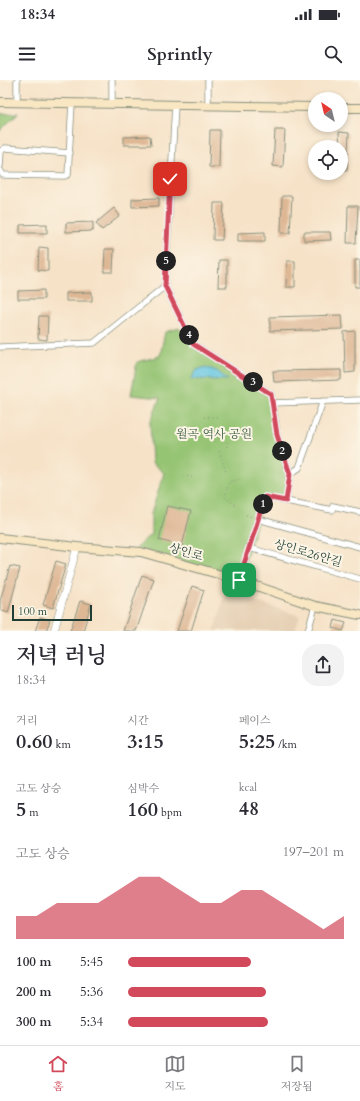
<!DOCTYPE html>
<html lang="ko">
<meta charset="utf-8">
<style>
body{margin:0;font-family:Cardo,"Noto Serif KR",serif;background:#f2f2f3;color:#2b2b33;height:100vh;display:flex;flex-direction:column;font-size:15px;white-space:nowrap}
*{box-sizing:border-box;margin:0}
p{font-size:13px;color:#7c7c81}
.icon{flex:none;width:22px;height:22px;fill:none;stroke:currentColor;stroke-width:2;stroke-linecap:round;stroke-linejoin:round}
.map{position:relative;height:551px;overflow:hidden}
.panel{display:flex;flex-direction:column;background:#fff;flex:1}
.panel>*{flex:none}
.needle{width:26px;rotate:325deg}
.buttons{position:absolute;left:308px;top:12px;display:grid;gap:8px}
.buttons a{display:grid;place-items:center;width:40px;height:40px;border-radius:50%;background:#fff;box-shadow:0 2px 6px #0003;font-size:20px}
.scale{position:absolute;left:12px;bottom:10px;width:80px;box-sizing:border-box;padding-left:4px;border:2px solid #1f3d34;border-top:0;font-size:11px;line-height:14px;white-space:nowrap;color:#1f3d34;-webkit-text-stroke:3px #fcf5e5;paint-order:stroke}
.pin{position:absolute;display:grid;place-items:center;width:34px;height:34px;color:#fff;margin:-17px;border-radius:8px;box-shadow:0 2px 6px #0006}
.km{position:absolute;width:20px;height:20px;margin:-10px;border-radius:50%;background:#222;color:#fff;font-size:11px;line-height:20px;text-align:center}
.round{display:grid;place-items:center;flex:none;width:42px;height:42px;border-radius:16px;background:#f2f2f3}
.summary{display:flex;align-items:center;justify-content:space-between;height:68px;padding:0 16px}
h1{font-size:22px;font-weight:600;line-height:30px}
.metrics{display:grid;grid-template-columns:repeat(3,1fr);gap:6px;height:68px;padding:4px 16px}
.metrics div{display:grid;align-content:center}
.metrics b{font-size:20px;font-weight:600}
.metrics small{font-size:11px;font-weight:400}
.metrics p{font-size:11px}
.chart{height:112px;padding:8px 16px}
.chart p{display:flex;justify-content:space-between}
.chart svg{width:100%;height:72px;margin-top:4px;fill:#d1495b;opacity:.7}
ul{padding:0 16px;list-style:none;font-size:13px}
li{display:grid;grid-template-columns:64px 48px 1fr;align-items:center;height:30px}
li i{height:10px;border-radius:5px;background:#d1495b}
.status{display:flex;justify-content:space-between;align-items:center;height:28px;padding:0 20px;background:#fff;direction:ltr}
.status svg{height:11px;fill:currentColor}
header{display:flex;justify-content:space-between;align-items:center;height:52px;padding:0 16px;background:#fff;font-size:18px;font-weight:600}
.tab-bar{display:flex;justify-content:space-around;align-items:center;height:56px;border-top:1px solid #e1e1e2;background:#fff;font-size:11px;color:#7c7c81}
.tab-bar a{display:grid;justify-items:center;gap:2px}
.tab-bar .selected{color:#d1495b}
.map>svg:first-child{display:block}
</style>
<div class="status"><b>18:34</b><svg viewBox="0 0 49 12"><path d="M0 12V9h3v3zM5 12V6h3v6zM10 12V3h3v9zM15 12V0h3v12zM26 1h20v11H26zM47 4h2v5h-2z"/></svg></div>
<header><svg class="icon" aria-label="menu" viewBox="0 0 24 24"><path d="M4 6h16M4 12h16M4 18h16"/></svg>Sprintly<svg class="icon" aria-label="search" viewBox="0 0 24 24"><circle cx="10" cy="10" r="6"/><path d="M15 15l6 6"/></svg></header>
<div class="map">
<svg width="360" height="551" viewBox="0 0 360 551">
<rect width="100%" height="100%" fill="#fcf5e5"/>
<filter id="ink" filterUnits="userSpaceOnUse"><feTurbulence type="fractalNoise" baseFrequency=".025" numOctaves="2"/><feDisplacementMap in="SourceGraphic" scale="8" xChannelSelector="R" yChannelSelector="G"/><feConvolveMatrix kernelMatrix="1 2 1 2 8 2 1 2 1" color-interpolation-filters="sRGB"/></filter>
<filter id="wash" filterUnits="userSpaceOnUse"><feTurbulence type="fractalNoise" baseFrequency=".012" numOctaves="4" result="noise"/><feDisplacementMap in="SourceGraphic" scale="16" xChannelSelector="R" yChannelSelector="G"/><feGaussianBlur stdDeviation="0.9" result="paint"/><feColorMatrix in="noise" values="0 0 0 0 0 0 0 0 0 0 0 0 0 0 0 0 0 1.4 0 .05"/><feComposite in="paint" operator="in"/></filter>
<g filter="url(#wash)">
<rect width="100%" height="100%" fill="#f6e2c7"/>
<path fill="#e6d1b6" d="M226,512l74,24 -5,15h-81z"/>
<path fill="#95c473" stroke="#5a8054" d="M18,33l-18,18v-17z
M179,248l14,16 78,50 6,41 13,39 -4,27 -21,-4 -26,83 -103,-32 15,-14v-20l13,-41 -12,-10 -2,-40 10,-25 -29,-3 6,-33 23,-6 5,-24z"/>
<path fill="#64c6e2" stroke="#42828b" d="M205,287l12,4 11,9 -37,-1 6,-9z"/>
<g id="blocks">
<path fill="#deb795" d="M210,50h10l-1,37h-10z
M275,50h10l-2,37 -10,-1z
M339,52l10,1 -2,37h-6z
M150,56l1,9h-27v-8z
M282,116h10l-2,37h-9z
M159,118v8l-27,1v-8z
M214,123h10l-2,37h-9z
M348,126h10l-2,37h-9z
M114,128l6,8 -18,14 -6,-7z
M93,142v9l-27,1v-9z
M47,144v9h-27v-8z
M265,152v9h-27v-8z
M304,152h26l1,8 -27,1z
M39,167l9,1v23l-10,-1z
M105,169h9l-1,23h-9z
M219,180h8v27h-9z
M355,180h5v27h-5z
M287,181h8v26h-9z
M44,210v9h-26v-8z
M92,212v9h-26v-8z
M342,235l1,14 -73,2v-14z
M39,236h9l-1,24 -9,-1z
M355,251v41l-10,1 -1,-41z
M341,290v10l-67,2 -1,-11z
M167,426l24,5 -9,35 -23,-6z
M56,481l10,3 -13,44 -10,-3z
M10,486l10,2 -12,45 -8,-3v-9z
M142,495l12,4 -18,52h-13z
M192,506l12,4 -13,41h-14z
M80,521l11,3 -8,27h-13z
M40,537l10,3 -4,11h-11z
M335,540l11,3 -3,8 -10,-3z"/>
</g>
</g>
<g filter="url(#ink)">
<use href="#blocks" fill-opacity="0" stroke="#8a907e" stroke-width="1"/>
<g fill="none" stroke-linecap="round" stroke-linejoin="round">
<g stroke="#8a907e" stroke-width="7">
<path id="minor" d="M17,0v22
M112,0v24
M208,0v26
M175,25l-10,181 28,58 78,50 6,41 13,39 -4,27
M0,86l1,-15 4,-3 65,5
M0,90l3,5 62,1 3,-1 4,-72
M0,267l94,-4 71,-57
M272,323l88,-3
M290,394l9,-6 24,-67
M258,439l102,28
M249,468l111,31
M239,500l26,-83 67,13 1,-4 27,6
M308,551l7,-25"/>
</g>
<g stroke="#8a907e" stroke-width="8">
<path id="tertiary" d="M54,551l23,-84"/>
</g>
<g stroke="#8a907e" stroke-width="10">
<path id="secondary" d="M0,22l315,5
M341,28h19
M0,458l77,9 64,5 98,28 76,26 45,9"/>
</g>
<path stroke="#8a907e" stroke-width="1" stroke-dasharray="1 3" stroke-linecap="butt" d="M204,337h14
M215,362l7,-7
M227,362v6
M219,371l7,21
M183,396l9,1
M227,408l2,-6 11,-3
M227,409l-2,8 12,9
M246,435l7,2"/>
<use href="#minor" stroke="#fff" stroke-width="5.5"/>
<use href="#tertiary" stroke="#fff" stroke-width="7"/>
<use href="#secondary" stroke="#f9e7c3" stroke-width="8"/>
</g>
</g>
<g fill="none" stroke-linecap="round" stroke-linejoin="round" filter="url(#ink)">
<g stroke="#fff" stroke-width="8">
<path id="route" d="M170,99l-5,107 28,58 78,50 6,41 13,39 -4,27 -21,-4 -26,83"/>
</g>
<use href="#route" stroke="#d1495b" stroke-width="5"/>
</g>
<g text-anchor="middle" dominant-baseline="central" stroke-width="4" stroke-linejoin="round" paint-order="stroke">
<g font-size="12" fill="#3c5f44" stroke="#fcf5e5">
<text x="214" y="354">월곡 역사 공원</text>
</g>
<g font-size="12" fill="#1f3d34" stroke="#fcf5e5">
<text transform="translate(186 472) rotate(16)">상인로</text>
<text transform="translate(308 473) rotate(16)">상인로26안길</text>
</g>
</g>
</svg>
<div class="buttons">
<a><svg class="needle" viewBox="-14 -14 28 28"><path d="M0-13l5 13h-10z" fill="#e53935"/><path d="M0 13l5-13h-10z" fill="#7c7c81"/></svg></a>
<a><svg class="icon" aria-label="locate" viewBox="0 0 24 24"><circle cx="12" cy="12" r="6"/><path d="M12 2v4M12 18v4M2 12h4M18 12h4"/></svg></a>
</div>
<div class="scale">100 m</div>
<div class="pin" style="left:239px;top:500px;background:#1e9e55"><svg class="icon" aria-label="arrive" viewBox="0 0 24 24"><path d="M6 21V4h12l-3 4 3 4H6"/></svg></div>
<div class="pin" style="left:170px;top:99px;background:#d93025"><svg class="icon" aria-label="check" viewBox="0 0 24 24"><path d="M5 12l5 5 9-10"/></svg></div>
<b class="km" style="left:263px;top:424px">1</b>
<b class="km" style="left:282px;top:371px">2</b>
<b class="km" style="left:253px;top:302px">3</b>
<b class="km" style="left:189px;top:255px">4</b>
<b class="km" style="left:166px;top:181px">5</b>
</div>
<section class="panel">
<div class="summary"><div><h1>저녁 러닝</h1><p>18:34</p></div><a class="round"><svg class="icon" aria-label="share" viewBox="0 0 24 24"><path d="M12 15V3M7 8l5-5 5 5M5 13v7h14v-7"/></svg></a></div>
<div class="metrics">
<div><p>거리</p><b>0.60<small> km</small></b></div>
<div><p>시간</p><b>3:15</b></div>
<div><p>페이스</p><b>5:25<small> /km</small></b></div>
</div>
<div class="metrics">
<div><p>고도 상승</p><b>5<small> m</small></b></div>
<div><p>심박수</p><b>160<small> bpm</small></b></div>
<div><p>kcal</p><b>48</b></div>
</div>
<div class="chart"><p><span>고도 상승</span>197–201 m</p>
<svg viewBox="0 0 160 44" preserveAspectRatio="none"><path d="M0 44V30L10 30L20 22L30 22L40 22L50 14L60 6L70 6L80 14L90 22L100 22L110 14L120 14L130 22L140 30L150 38L160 30V44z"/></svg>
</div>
<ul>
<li><b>100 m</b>5:45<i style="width:57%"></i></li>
<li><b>200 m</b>5:36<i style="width:64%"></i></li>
<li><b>300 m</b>5:34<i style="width:65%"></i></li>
</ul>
</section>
<nav class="tab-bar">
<a class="selected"><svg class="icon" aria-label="home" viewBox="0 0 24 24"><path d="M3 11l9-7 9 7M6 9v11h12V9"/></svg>홈</a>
<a><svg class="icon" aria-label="map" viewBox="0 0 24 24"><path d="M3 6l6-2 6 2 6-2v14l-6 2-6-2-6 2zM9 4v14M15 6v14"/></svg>지도</a>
<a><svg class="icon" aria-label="saved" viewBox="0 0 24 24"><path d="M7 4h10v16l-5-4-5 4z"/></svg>저장됨</a>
</nav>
